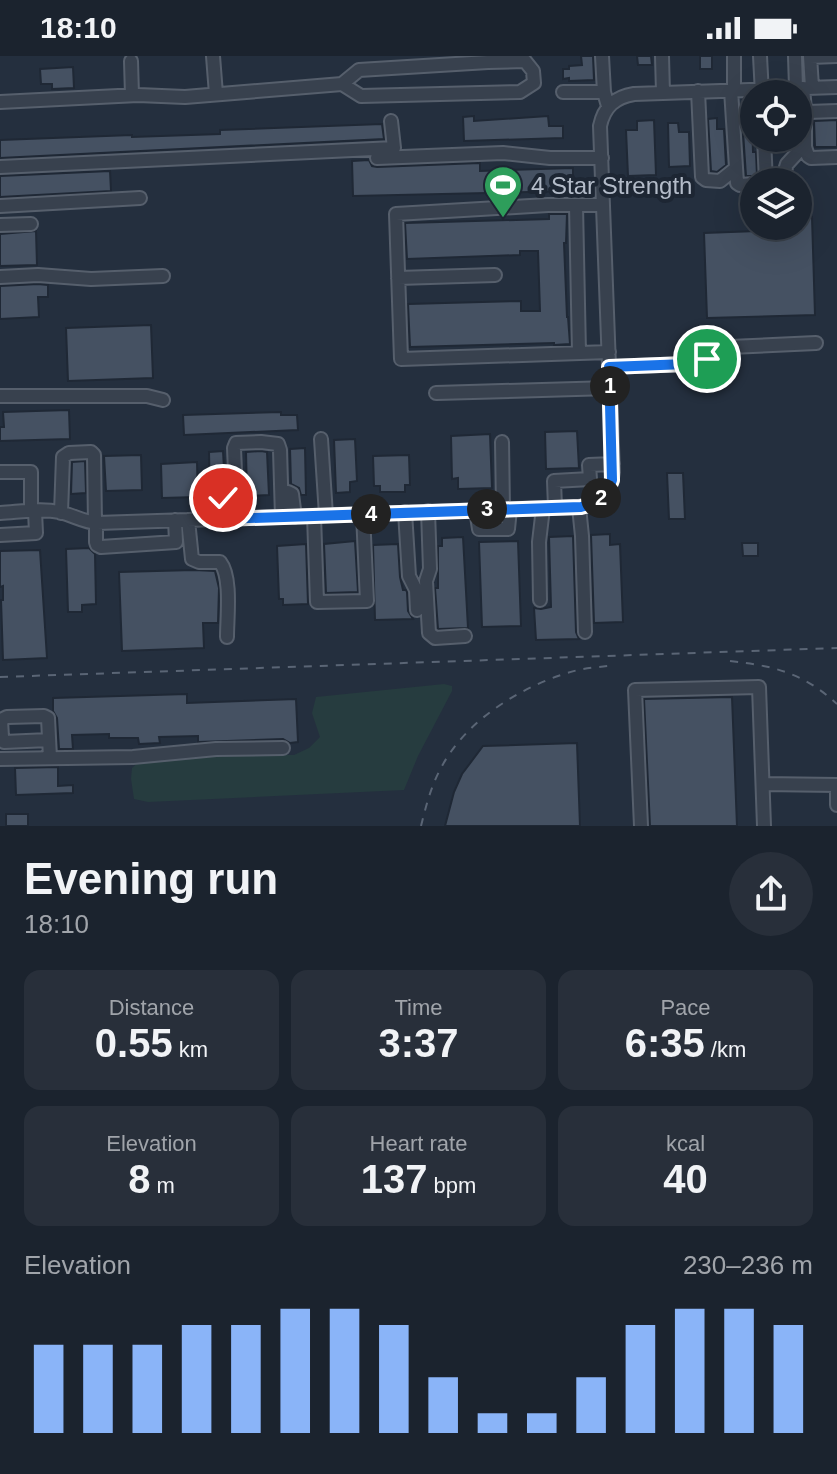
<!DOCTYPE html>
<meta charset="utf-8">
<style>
body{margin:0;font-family:Arial,sans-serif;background:#282f3a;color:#f1f3f6;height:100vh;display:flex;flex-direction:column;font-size:30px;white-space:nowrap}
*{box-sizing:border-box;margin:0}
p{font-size:26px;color:#a0a4aa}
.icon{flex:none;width:44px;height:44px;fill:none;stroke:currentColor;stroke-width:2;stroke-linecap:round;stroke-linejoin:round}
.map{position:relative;height:770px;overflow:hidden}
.panel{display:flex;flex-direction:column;background:#1b232e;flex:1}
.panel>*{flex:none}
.fabs{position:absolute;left:740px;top:24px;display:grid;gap:16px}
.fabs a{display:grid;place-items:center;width:72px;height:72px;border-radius:50%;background:#1b232e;box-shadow:0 8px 32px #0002,0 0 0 2px #39404a;font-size:40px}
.pin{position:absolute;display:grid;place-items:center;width:68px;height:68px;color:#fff;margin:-34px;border:4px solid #fff;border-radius:50%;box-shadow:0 2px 8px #0007}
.km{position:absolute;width:40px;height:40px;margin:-20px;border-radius:50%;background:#222;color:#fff;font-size:22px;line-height:40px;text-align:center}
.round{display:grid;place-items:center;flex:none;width:84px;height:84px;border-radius:42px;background:#282f3a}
.overview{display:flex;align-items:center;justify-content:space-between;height:136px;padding:0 24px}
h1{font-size:44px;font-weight:800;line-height:60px}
.figures{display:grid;grid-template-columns:repeat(3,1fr);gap:12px;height:136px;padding:8px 24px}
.figures div{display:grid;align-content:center;border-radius:16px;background:#282f3a;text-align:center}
.figures b{font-size:40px;font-weight:800}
.figures small{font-size:22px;font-weight:400}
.figures p{font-size:22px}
.chart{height:224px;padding:16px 24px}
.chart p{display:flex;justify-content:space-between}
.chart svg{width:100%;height:144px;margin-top:8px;stroke:#8ab4f8;stroke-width:6}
.status{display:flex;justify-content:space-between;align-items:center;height:56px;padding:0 40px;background:#1b232e;direction:ltr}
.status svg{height:22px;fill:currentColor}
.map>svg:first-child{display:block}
</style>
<div class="status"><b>18:10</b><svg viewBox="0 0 49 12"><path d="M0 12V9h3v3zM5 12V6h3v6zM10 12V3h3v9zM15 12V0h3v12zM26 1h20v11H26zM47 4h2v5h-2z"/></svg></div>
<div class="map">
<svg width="837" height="770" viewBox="0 0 837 770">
<rect width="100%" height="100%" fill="#242f3e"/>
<path fill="#263c3f" d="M444,628l8,2v5l-34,65 -14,34 -256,12 -14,-3 -3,-20 1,-11 8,-7 74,-6h80l15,-7 11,-11 -8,-24 4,-16z"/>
<path fill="#455162" stroke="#1f2835" stroke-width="2" d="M581,0h12l1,24 -25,1v-3l-6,1v-10h6v-3l13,-1z
M637,0h14l1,9h-14z
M700,0h12v13h-12z
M73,11l1,21 -22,1v-5h-11l-1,-15z
M474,60v5l74,-5 1,10h14v12l-99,3 -1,-24z
M742,61h10l1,35h3l1,24h-11z
M717,62v11h7l2,36 -9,7 -6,-1 -3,-52z
M654,64l2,55 -28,1 -2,-46h11v-9z
M837,64v27h-22l-1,-26z
M668,67h10l1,9h10l1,34 -21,1z
M382,68l2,15 -384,19v-18l132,-5v2l88,-3v-4z
M773,82h13v14h-12z
M369,104l3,6 5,1 103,-4v8l93,-3v23l-220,5 -1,-35z
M110,115l1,20 -111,6v-21z
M549,158h18l-1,29h-2l3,74h1l2,27 -16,1v-2l-144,4 -2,-43 113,-3v10h19l-2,-60h-18v4l-113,4 -2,-36 144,-4z
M798,161h14l3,98 -108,3 -3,-85 84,-3v-4h10z
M36,175l1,34 -37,1v-32z
M38,228l10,1v12h-10l1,20 -39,2v-33z
M151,269l2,53 -85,3 -2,-53z
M69,354l1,29 -70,2v-14h4l-1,-15z
M281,356v3h16l1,15 -114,5 -1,-20z
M577,375l2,37 -33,1 -1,-37z
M490,378l2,54 -34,1v-11l-6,1 -1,-43z
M355,383l2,42 -7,1v10l-14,1 -2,-53z
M305,392l1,47h-5l-2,-7 -8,-4 -1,-35z
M223,395l2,35 -7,4 -2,8h-6l-1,-46z
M261,395l6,1 2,43 -22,1 -1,-44z
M141,399l1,35 -36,1 -2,-35z
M409,399l1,30h-5v7h-25v-6h-6l-1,-30z
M85,405l1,32 -15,1 1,-32z
M197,406l1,35 -36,1 -1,-34z
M667,417h16l2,46h-16z
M610,478v11l10,-1 3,78 -29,1 -3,-88z
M573,480l3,96 3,7 -43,1 -2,-32 7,1 10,-2 -2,-70z
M463,481l5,91 -30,1 -3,-41h3v-42h4v-8z
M355,485l3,51 -32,1 -2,-49z
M518,485l3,85 -39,1 -3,-85z
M742,487h16v13h-15z
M306,488l2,60 -25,1v-6h-4l-2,-53z
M398,488l2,33 3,13h3l1,2 1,19 5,8 -38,1 -2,-75z
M89,492l6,6 1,50 -14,1v7h-14l-2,-63z
M40,494l7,108 -44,2 -2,-60h2v-14l-3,1v-36z
M194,514l21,1 4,17 -1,35h-15l1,25 -82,3 -3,-79z
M187,638v9l109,-4 2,43 -8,1 -7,-4 -85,3v-6l-39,1 1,6 -21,1 -1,-6h-29v-4l-37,1 1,14h-14l-2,-31 -4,-7v-13z
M732,641l5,129h-87l-6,-127z
M577,687l3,83h-135l9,-34 8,-18 21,-28z
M58,711v19l15,-1v8l-57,2 -1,-27z
M6,758h22v12h-22z"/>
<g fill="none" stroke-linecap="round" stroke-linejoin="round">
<g stroke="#565f6c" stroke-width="16">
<path id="minor" d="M213,0l3,38
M602,0l2,36 4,14
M662,0l1,37
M734,0v34
M760,0l2,38
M795,0l1,32
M810,0l2,31
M810,1l27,-1
M131,5l1,34
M803,32l2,22 3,2 29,-1
M731,34l6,93 3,2 14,-1
M698,35l4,86 4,3 14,1 15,-12
M563,36h41
M0,46l138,-7 47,2 157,-13 17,-14 129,-8 37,-1 8,10 1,12 -14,9 -159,4 -19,-12
M805,54v37l3,9 3,2 26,-1
M764,82l2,44
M377,102l126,-5 47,5h52
M0,111l394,-19 -3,-27
M782,124l5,-16 11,-12v-14
M576,149l3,148
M603,149h-55l-152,9 5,145 208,-7
M0,150l140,-8
M0,169l31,-1
M0,221l38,-2 53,4 72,-3
M398,222l97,-3
M609,311l77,-3 30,-9 14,-8 86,-4
M436,337l174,-5
M0,340h147l16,4
M321,383l5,76
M502,386l1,67
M0,416h31v39
M282,438l6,-2 4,2 3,23
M555,451l-1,-26 36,-2 -1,-14 24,-1
M579,451l3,29 3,96
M476,454l3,19h29l2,-20
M428,455l2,58 -4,12 3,52 6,5 30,-2
M405,456l4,64 7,14 1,20
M0,457c19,-1 41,-5 59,-1 14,3 24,10 38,11l482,-16c19,-3 32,-14 34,-35l-13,-346c4,-19 15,-29 34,-32l203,-7
M61,457l2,-56 6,-4 22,-1 3,3 1,68
M314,460l3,86 50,-1 -4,-87
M237,462l-3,-70 2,-5 25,-1 17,2 2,6 2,67
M222,463l3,-24 11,-3
M188,464l4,39 7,3h21c12,15 7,55 7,75
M96,467v19l1,3 4,2 75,-5 -1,-22
M0,479l36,-2 -1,-22
M540,544l-1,-58 4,-34
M49,684l-45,2 -2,-5 -1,-17 6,-3 37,-1 4,2 2,40
M0,703l133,-2 83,-8 67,-1
M763,728l74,1v20
M641,770l-6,-136 124,-3 5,139"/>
</g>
<use href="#minor" stroke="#38414e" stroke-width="12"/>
<path stroke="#5a6575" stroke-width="2" stroke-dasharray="8 8" stroke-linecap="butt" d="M730,605c45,5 73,12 107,43
M0,621l837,-29
M421,770c5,-20 10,-40 20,-58 25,-49 85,-85 137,-98 10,-2 20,-3 30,-4"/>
</g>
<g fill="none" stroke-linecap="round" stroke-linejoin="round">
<g stroke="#fff" stroke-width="16">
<path id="route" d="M223,442l-1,21 359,-12c16,-4 26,-11 31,-27l-3,-113 77,-3 21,-5"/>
</g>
<use href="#route" stroke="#1a73e8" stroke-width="10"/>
</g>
<defs>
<g id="stadium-pin" transform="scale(2)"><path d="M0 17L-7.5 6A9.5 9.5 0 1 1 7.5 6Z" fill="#2e9e5b" stroke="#1d2633"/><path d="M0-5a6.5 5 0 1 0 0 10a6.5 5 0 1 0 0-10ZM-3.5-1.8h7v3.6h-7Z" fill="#fff"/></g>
</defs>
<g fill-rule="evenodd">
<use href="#stadium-pin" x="503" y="129"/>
</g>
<g text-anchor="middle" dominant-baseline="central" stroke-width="8" stroke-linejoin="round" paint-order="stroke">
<g font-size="24" fill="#b4bcc9" stroke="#1d2633" text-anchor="start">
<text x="531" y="129">4 Star Strength</text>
</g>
</g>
</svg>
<div class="fabs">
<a><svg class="icon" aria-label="locate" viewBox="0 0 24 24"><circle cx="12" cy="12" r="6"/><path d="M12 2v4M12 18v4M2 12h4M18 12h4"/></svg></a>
<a><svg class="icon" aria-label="layers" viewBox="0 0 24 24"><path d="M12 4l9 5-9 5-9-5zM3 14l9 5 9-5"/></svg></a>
</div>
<div class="pin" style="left:707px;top:303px;background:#1e9e55"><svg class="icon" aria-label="arrive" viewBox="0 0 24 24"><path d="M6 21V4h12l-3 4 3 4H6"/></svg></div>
<div class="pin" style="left:223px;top:442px;background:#d93025"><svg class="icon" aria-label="check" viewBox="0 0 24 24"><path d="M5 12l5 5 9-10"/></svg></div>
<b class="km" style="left:610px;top:330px">1</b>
<b class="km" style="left:601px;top:442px">2</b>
<b class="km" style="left:487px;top:453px">3</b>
<b class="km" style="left:371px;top:458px">4</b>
</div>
<section class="panel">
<div class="overview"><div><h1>Evening run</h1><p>18:10</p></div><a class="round"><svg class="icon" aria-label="share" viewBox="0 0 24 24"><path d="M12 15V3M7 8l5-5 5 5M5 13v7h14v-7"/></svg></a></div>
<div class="figures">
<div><p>Distance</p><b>0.55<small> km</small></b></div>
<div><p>Time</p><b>3:37</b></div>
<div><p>Pace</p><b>6:35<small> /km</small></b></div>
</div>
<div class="figures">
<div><p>Elevation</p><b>8<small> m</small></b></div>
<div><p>Heart rate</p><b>137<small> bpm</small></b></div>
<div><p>kcal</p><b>40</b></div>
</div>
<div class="chart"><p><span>Elevation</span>230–236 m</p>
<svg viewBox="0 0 160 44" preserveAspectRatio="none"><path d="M5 44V17M15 44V17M25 44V17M35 44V11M45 44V11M55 44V6M65 44V6M75 44V11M85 44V27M95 44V38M105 44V38M115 44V27M125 44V11M135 44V6M145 44V6M155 44V11"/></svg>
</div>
</section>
